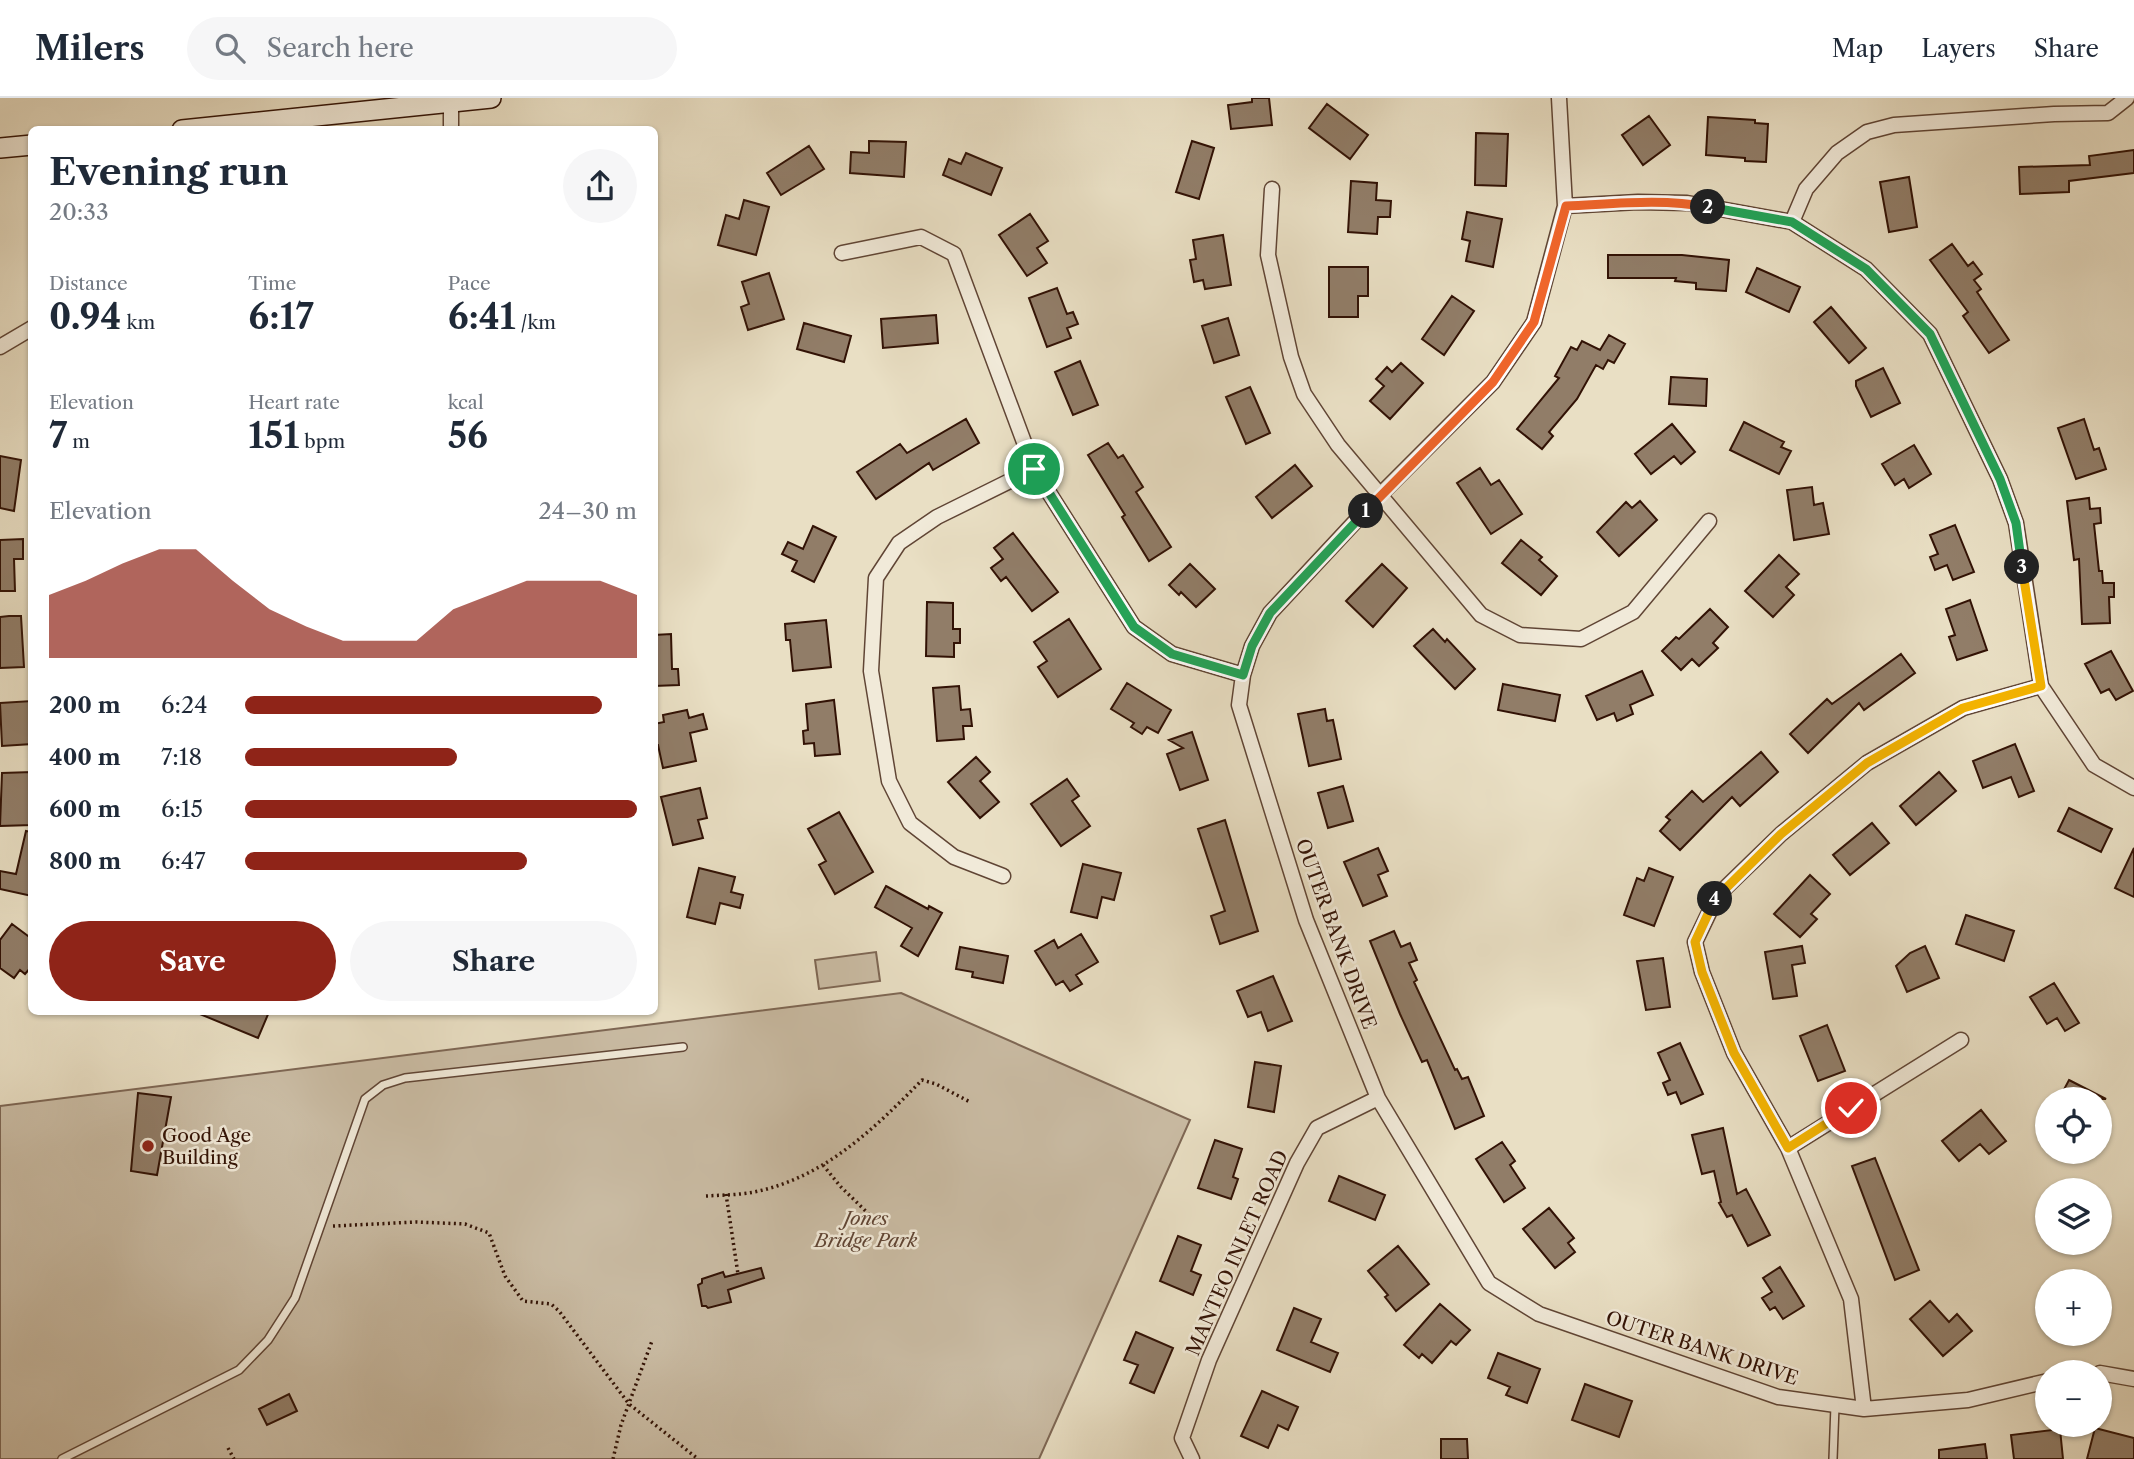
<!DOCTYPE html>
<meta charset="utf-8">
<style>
body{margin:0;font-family:"Libre Caslon Text",serif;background:#f6f6f7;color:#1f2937;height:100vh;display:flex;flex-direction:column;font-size:26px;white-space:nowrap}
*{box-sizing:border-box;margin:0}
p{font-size:23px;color:#747a83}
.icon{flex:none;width:38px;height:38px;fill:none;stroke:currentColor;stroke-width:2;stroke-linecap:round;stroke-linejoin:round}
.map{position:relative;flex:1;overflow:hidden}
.details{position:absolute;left:28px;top:28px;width:630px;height:889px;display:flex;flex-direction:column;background:#fff;border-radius:10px;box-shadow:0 2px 5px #0004}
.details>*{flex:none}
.fabs{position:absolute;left:2035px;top:989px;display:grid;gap:14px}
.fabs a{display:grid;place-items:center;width:77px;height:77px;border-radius:50%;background:#fff;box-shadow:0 2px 5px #0004;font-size:35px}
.pin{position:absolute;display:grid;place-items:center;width:60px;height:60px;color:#fff;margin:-30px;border:4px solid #fff;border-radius:50%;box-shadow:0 2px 7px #0007}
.km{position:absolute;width:35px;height:35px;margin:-18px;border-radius:50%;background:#222;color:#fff;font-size:19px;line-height:35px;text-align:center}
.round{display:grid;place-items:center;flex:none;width:74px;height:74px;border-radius:37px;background:#f6f6f7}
.headline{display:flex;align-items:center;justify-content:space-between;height:119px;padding:0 21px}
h1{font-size:38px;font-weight:800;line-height:52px}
.figures{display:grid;grid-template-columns:repeat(3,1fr);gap:10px;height:119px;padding:7px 21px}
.figures div{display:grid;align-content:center}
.figures b{font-size:35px;font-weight:800}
.figures small{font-size:19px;font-weight:400}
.figures p{font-size:19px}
.chart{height:196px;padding:14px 21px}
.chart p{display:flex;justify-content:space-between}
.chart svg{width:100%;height:126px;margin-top:7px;fill:#8f2418;opacity:.7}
.primary-button{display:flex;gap:14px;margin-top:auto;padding:14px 21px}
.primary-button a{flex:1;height:80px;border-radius:42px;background:#8f2418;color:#fff;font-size:28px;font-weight:800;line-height:80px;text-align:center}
.primary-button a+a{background:#f6f6f7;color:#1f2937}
ul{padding:0 21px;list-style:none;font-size:23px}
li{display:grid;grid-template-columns:112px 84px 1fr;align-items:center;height:52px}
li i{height:18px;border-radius:9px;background:#8f2418}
header{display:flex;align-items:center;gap:42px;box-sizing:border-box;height:98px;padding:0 35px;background:#fff;border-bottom:2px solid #e0e1e3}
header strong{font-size:33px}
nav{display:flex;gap:38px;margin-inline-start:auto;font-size:24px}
.search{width:490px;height:63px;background:#f6f6f7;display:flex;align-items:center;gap:18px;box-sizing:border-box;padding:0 24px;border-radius:38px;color:#747a83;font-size:26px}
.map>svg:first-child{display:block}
</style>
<header>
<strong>Milers</strong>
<div class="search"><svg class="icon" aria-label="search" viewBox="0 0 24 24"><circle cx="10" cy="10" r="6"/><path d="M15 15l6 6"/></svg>Search here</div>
<nav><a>Map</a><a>Layers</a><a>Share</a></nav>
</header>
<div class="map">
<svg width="2134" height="1361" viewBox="0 0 2134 1361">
<rect width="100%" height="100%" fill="#e9dfc4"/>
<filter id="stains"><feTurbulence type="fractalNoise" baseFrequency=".00286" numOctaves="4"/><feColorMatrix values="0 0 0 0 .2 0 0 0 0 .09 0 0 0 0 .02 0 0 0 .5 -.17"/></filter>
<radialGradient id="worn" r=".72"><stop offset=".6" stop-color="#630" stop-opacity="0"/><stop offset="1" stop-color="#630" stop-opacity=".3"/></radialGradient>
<path fill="#cabca4" stroke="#7e6754" stroke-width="2" d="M876,854l4,29 -61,8 -4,-29z
M901,895l289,127 -151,339h-1039v-353z"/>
<path fill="#917d68" stroke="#321205" stroke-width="2" d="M1252,0h17l3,27 -41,4 -3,-24 24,-3z
M1327,6l41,31 -18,24 -41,-31z
M1649,18l21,29 -27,20 -21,-30z
M1708,19l47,3v3l13,1 -2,38 -21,-1v-3l-39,-3z
M1476,35l32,1 -2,52 -31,-1z
M869,43l37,1 -2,35 -54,-4 1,-21 18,1z
M1192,43l22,7 -15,51 -23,-7z
M809,48l15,23 -43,26 -14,-22z
M2134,52v23l-65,8v11l-49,2 -1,-27 71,-2 -1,-9z
M966,55l36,15 -11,27 -48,-20 6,-16 12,5z
M1909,79l8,50 -28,5 -9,-50z
M1351,83l26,2 -1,17 15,1 -1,16h-12l-1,17 -29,-2z
M744,102l25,7 -13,48 -38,-10 8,-30 13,4z
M1467,114l35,7 -9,48 -27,-6 4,-20 -8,-2z
M1030,116l18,27 -11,7 10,15 -20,13 -28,-41z
M1223,137l8,50 -26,4 -2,-9 -9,2 -4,-22 6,-1 -3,-19z
M1952,146l16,22 5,-4 9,12 -8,6 7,9 -4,3 32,48 -20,13 -26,-37 5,-4 -38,-52z
M1608,157h74l47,5 -3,31 -30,-2v-6l-21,-2 1,-3h-68z
M1329,169h39v29h-10v21h-29z
M1757,170l43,19 -11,25 -43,-20z
M769,175l15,46 -36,11 -7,-23 8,-3 -7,-22z
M1057,190l10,26 6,-2 5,12 -11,4 4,10 -24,9 -18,-49z
M1452,198l22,15 -30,44 -22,-16z
M1831,209l35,41 -17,15 -35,-41z
M936,217l2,28 -55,5 -2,-29z
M1228,220l11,37 -25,8 -12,-37z
M804,225l47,13 -7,26 -47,-13z
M1609,237l16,9 -11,19 -6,-3 -5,9 -7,-4 -19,34 -28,33 4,4 -11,13 -25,-20 42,-51 -4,-2 16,-29 6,3 5,-9 18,9z
M1080,263l18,44 -25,10 -18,-43z
M1401,265l22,20 -33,36 -20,-18 14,-15 -8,-7 11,-12 5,5z
M1883,270l17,35 -29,14 -15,-31v-5z
M1671,279l36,2 -1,27 -37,-2z
M1250,289l20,46 -24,11 -20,-47z
M966,321l13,24 -46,27 -4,-7 -53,36 -19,-27 43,-28 7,9z
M2084,321l10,31 5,-2 7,21 -30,10 -18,-51z
M1744,324l40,20 -3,5 10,4 -12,23 -49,-24z
M1672,326l23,28 -14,12 -7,-8 -23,18 -16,-20z
M1108,345l10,15 5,-3 20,32 -7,5 35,55 -22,14 -27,-44 3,-2 -37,-60z
M1914,347l17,29 -22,14 -5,-9 -9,6 -13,-21z
M0,358l21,4 -7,51 -14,-3z
M1295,367l17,21 -40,32 -16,-21z
M1480,370l11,17 8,-5 23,34 -31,20 -34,-51z
M1812,389l2,18 9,-2 6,31 -35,6 -7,-50z
M2089,400l1,11 10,-1 1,15 -7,1 5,47h3l1,12h11v14h-5l1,26 -28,1 -3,-65 -5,1 -7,-59z
M1640,403l17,19 -38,36 -22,-24 29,-30 6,6z
M1955,427l19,47 -21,8 -6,-15 -12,5 -5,-13 8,-3 -8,-19z
M813,428l23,11 -22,45 -22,-11 5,-10 -15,-7 6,-12 15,7z
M1013,435l45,59 -26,19 -26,-34 -5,4 -10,-13 12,-9 -9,-11z
M23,441v20h-9l1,32h-15v-51z
M1521,442l21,17 -3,3 18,16 -16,19 -39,-32z
M1779,457l20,19 -13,13 8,8 -21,22 -28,-26z
M1190,466l25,25 -19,18 -15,-15 -2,3 -10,-10z
M1382,466l25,24 -34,39 -27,-26z
M1970,502l17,50 -30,10 -8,-23 6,-2 -9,-26z
M927,504l26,1v26h7v14h-6v14l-28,-1z
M1710,511l18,18 -15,16 5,5 -19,18 -7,-7 -11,11 -19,-19 14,-14 3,2z
M9,518h12l3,51 -24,1v-51z
M1069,521l32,50 -43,28 -20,-30 9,-6 -13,-19z
M826,522l5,47 -38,4 -3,-31h-4l-1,-16z
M1433,531l12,13 2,-3 28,30 -20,20 -41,-43z
M671,536l1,35h6l1,16 -25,1v-51z
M2111,553l22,40 -17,9 -7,-11 -8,4 -16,-29z
M1901,556l14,19 -51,37 -5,-7 -51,50 -18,-19 37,-35 5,5z
M1642,573l11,24 -23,10 3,9 -16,7 -3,-8 -17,7 -11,-24z
M1127,585l44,27 -13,23 -11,-6 -5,7 -11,-7 3,-4 -23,-14z
M1503,586l57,11 -5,26 -57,-11z
M959,588l2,24 9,-1 2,17h-9l1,13 -27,2 -4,-53z
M834,602l6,54 -25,2 -1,-13 -10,1 -1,-13 5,-1 -2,-26z
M32,603v43l-30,2 -2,-43z
M1325,611l2,12 6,-1 8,39 -32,7 -11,-52z
M687,612l2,8 14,-4 4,15 -17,4 6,28 -33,7 -5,-23h-4v-21l10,-2 -1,-7z
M1192,634l16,48 -28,10 -13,-36 16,-6 -14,-8z
M2015,646l19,47 -15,6 -8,-20 -28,11 -10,-27z
M1761,654l17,20 -38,34 -8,-9 -52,53 -20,-19 10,-11 -4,-3 26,-26 11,11z
M976,659l14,15 -10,9 19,21 -19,16 -32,-36z
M32,674v53l-32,1 2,-53z
M1939,674l17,19 -40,34 -16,-19z
M1067,681l12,17 -7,5 18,25 -29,20 -30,-42z
M1343,688l10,35 -25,7 -10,-35z
M700,690l7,30 -9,2 5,18 -30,7 -12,-48z
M2069,710l43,21 -11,23 -43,-21z
M839,714l34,60 -38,22 -16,-29 7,-4 -18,-32z
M1225,722l33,111 -38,13 -9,-28 14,-5 -27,-82z
M1872,725l17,20 -39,32 -17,-20z
M26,733l6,1v64l-32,-7v-18l16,3z
M1378,750l10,23 -10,4 9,21 -24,10 -19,-44z
M2134,750v49l-19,-9z
M1083,766l38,9 -7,27 -12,-3 -5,21 -26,-6z
M699,770l36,9 -4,15 12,3 -3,13 -20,-5 -5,21 -28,-7z
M1649,770l24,9 -19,49 -30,-11 13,-37 7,3z
M1810,777l20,19 -19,20 6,5 -17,18 -26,-23z
M886,788l42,23 1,-3 13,7 -24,43 -17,-10 11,-18 -37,-21z
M1966,817l48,16 -10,30 -48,-17z
M12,826l20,15v27l-7,8 -5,-4 -6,8 -14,-10v-28z
M1394,833l7,16 9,-4 7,17 -8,3 8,17 -3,2 41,88 2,-1 5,10 6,-2 16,39 -29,13 -28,-69 -5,2 -22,-48 -30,-73z
M1081,836l17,28 -22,13 6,9 -12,7 -7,-10 -7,4 -21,-34 19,-11 4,8z
M1802,848l3,17 -13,2 5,31 -24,3 -8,-47z
M1925,848l14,32 -32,14 -11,-26 14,-13z
M960,849l48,9 -5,27 -31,-6 1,-5 -17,-3z
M1663,860l7,49 -24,3 -9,-49z
M1273,878l19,45 -24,10 -7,-19 -13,5 -11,-26z
M2054,885l25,40 -14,8 -8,-13 -10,6 -17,-27z
M195,914h74l-11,26z
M1827,927l18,46 -27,10 -18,-45z
M1680,945l23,51 -22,10 -5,-12 -8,3 -5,-12 7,-3 -12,-27z
M1255,964l26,4 -7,46 -26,-5z
M2069,982l37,19h-47z
M138,995l33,4 -14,78 -26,-4z
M1981,1012l25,31 -17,13 -9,-10 -21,17 -17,-20z
M1723,1030l14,66 9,-5 24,46 -22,11 -16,-31 -5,2 -8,-14 2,-1 -7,-31 -12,3 -10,-39z
M1215,1042l27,9 -9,28 5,2 -7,20 -33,-11z
M1502,1044l13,19 -5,4 15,23 -21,14 -28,-43z
M1875,1060l44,112 -24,10 -43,-114z
M1339,1078l46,19 -10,25 -46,-19z
M1549,1110l25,30 -6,5 7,9 -20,16 -32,-39z
M1178,1138l23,9 -10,26 10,4 -8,20 -33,-14z
M1398,1148l31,38 -33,27 -11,-14 3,-2 -20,-24z
M1780,1169l24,39 -21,13 -8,-12 -5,3 -8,-12 10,-6 -9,-14z
M761,1170l3,10 -36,12 3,12 -23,6 -2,-2h-4l-4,-21 4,-2v-4l21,-7 2,5z
M1930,1203l19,21 8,-8 15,17 -29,25 -33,-37z
M1440,1206l30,26 -14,15 -5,-4 -19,22 -10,-9 -3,4 -15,-13z
M1294,1210l27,11 -10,23 27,11 -8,19 -53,-22z
M1136,1234l37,16 -19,45 -24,-10 8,-18 -14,-5z
M1498,1255l42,16 -13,34 -21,-8 4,-8 -22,-9z
M1585,1286l47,17 -13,36 -47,-17z
M1262,1293l36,16 -10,23 -10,-5 -10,23 -27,-12z
M289,1296l8,17 -30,14 -8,-16z
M2095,1330l39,10v21h-47z
M2060,1331l3,30h-49l-3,-24z
M1441,1341h26l1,20h-27z
M1985,1346l2,15h-48v-9z"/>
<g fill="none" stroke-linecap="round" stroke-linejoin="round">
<g stroke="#604535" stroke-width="10">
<path id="lane" d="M62,1361l177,-89 29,-30 27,-42 70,-199 18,-14 22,-7 278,-31
M1833,1361l2,-53"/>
</g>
<g stroke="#604535" stroke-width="17">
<path id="street" d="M1559,0l6,108 -31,116 -41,60 -113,113 -110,118 -18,33 -9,29 -4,30 67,215 72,178 111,185 50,31 239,83 86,12 104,-9 80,-19
M451,4v28
M1272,91l-4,66 23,102 13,37 34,51 143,170 39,20 61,4 52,-27 76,-91
M1565,108l73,-4 49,1 105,19 74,47 64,65 70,145 16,44 25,163 53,79 40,23
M1792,124l14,-33 31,-36 30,-21 27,-7 160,-11 54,-1 19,-15
M842,155l79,-16 33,17 80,215 100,158 38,27 71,21
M0,249l32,-19
M1003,778l-49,-19 -44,-34 -21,-42 -18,-110 5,-93 23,-35 38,-26 97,-48
M1788,1050l173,-108
M2100,1275l34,6
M1864,1311l-13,-110 -63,-151 -54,-95 -32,-81 -7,-30 22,-46 64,-62 86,-71 96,-55 78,-22
M1192,1361l-10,-21 27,-78 88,-197 20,-35 61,-30"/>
</g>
<g stroke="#321205" stroke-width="22">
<path id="secondary" d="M182,32l309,-32
M0,50l32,-3"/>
</g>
<path stroke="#321205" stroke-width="3.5" stroke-dasharray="2 3.5" stroke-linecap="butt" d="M823,1067l18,22 39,38
M726,1096l12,80
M706,1098c16,-1 33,-1 48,-4 70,-14 120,-63 168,-112l14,4 34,18
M333,1128l84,-4 48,2 24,9 16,43 18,25 28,3 8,7 70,93 69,55
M228,1350l6,11
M613,1361l8,-34 31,-84"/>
<use href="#lane" stroke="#f1ead9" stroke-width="7"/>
<use href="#street" stroke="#f1ead9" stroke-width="14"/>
<use href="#secondary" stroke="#f1ead9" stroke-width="19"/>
</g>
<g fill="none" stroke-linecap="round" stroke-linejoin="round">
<g stroke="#fff" stroke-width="14">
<path id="split-1" d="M1034,371l100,158 38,27 71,21 9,-29 18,-33 96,-102"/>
</g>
<g stroke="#fff" stroke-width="14">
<path id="split-2" d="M1366,413l127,-129 41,-60 32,-116c47,-2 95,-8 142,1"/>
</g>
<g stroke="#fff" stroke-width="14">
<path id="split-3" d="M1708,109l84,15 74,47 64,65 70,145 16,44 6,44"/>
</g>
<g stroke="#fff" stroke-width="14">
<path id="split-4" d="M1715,801l66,-65 86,-71 96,-55 78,-22 -19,-119"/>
</g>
<g stroke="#fff" stroke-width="14">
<path id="split-5" d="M1715,801l-20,43 7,30 32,81 54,95 63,-40"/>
</g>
<use href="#split-1" stroke="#22a559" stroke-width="9"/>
<use href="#split-2" stroke="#f0652b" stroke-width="9"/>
<use href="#split-3" stroke="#22a559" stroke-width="9"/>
<use href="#split-4" stroke="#f5b400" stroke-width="9"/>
<use href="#split-5" stroke="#f5b400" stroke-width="9"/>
</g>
<circle fill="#8f2418" stroke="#f1ead9" stroke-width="2.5" cx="148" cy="1048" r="7"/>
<g text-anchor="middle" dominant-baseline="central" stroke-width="5" stroke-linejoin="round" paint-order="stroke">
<g font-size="19" fill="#321205" stroke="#f1ead9">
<text transform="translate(1336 836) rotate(70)">OUTER BANK DRIVE</text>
<text transform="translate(1237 1155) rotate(-66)">MANTEO INLET ROAD</text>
<text transform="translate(1702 1250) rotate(18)">OUTER BANK DRIVE</text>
</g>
<g font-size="19" fill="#321205" stroke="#f1ead9" text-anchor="start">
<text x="162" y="1037">Good Age<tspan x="162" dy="22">Building</tspan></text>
</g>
<g font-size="19" font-style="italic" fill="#604535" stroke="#f1ead9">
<text x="866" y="1120">Jones<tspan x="866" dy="22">Bridge Park</tspan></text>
</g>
</g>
<rect width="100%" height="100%" filter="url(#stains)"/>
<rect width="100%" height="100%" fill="url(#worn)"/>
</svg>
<div class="fabs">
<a><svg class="icon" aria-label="locate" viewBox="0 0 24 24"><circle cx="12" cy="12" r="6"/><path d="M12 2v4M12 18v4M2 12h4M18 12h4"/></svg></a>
<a><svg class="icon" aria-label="layers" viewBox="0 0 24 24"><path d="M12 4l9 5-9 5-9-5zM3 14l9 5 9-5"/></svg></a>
<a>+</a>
<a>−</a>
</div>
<div class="pin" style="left:1034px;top:371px;background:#1e9e55"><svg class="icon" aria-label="arrive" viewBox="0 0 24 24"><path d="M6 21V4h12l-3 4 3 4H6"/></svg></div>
<div class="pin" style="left:1851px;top:1010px;background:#d93025"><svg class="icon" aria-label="check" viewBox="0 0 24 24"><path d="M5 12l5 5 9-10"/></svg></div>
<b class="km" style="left:1366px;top:413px">1</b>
<b class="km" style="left:1708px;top:109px">2</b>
<b class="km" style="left:2022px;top:469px">3</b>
<b class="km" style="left:1715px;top:801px">4</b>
<section class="details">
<div class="headline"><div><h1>Evening run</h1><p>20:33</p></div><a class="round"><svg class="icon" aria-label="share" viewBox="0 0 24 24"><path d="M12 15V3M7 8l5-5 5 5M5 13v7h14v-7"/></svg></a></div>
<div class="figures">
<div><p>Distance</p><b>0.94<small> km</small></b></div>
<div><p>Time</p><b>6:17</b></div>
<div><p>Pace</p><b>6:41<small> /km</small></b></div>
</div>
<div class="figures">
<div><p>Elevation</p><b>7<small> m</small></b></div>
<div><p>Heart rate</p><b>151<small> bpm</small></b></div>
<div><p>kcal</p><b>56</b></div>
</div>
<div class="chart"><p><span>Elevation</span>24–30 m</p>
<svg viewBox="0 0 160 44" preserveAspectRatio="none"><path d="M0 44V22L10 17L20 11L30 6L40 6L50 17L60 27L70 33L80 38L90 38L100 38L110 27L120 22L130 17L140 17L150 17L160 22V44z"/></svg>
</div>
<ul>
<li><b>200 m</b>6:24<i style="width:91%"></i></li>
<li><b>400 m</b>7:18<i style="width:54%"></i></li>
<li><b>600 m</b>6:15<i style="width:100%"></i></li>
<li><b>800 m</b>6:47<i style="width:72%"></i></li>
</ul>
<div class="primary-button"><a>Save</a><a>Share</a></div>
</section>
</div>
